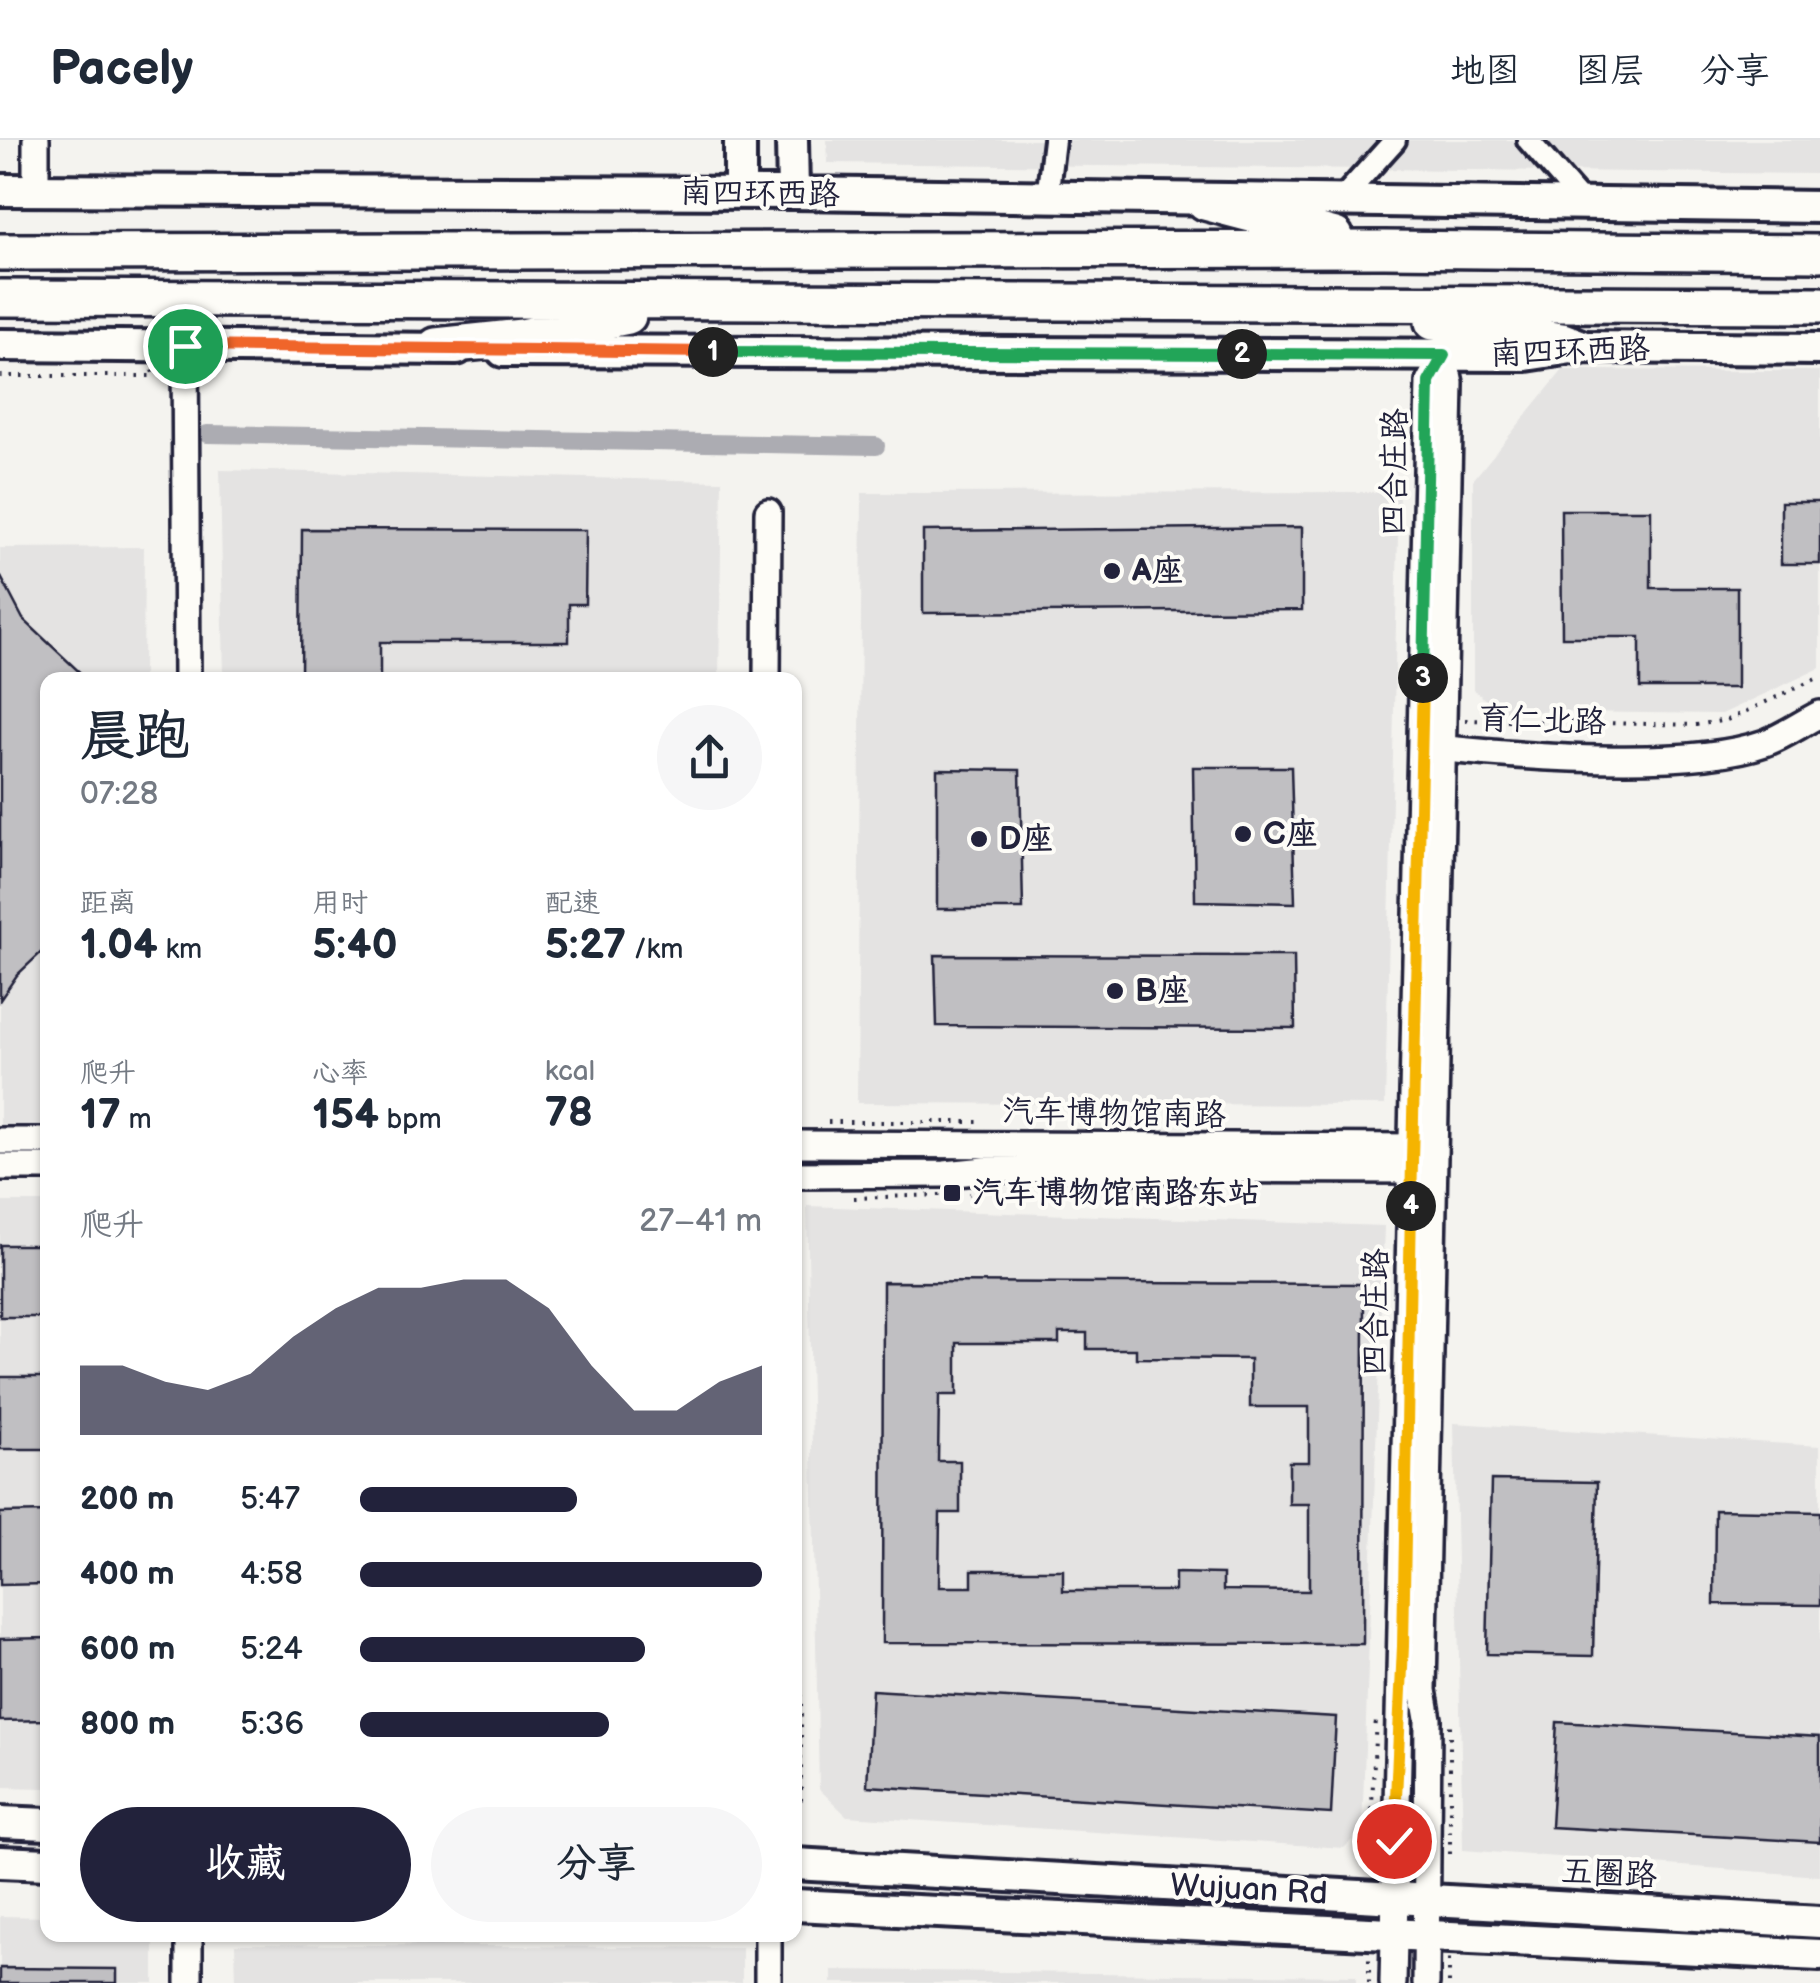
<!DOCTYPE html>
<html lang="zh">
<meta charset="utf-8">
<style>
body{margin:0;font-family:"Balsamiq Sans","LXGW WenKai TC",sans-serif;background:#f6f6f7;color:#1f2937;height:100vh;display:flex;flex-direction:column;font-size:38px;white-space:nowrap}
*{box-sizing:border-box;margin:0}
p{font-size:32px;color:#747a83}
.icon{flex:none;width:55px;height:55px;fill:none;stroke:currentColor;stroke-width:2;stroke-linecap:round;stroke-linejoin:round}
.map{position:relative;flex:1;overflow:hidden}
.drawer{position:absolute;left:40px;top:532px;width:762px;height:1270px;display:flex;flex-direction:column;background:#fff;border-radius:20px;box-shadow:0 2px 8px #0004}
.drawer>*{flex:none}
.pin{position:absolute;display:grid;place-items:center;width:85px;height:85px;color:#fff;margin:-42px;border:5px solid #fff;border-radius:50%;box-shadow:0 2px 10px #0007}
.km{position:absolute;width:50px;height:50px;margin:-25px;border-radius:50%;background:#222;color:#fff;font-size:28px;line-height:50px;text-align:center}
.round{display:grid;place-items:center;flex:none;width:105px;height:105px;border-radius:52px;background:#f6f6f7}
.summary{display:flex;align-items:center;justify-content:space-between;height:170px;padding:0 40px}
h1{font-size:55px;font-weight:700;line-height:75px}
.stats{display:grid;grid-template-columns:repeat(3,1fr);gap:15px;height:170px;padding:10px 40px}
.stats div{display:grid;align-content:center}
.stats b{font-size:42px;font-weight:700}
.stats small{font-size:28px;font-weight:400}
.stats p{font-size:28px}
.chart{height:280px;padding:20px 40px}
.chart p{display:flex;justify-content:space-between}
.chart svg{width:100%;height:180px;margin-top:10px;fill:#22223b;opacity:.7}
.action{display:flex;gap:20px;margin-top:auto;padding:20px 40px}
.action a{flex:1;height:115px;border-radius:60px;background:#22223b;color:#fff;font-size:40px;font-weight:700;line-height:115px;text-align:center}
.action a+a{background:#f6f6f7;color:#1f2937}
ul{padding:0 40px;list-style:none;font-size:32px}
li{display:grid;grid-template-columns:160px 120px 1fr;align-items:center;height:75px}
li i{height:25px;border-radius:12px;background:#22223b}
header{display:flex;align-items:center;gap:60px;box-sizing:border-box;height:140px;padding:0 50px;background:#fff;border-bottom:2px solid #e0e1e3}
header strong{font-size:48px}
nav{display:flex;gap:55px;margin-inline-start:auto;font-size:35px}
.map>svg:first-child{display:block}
</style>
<header>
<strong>Pacely</strong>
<nav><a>地图</a><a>图层</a><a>分享</a></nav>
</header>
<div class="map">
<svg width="1820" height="1843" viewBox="0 0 1820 1843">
<rect width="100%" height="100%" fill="#f4f3ef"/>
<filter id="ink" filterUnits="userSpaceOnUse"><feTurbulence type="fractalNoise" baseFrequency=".01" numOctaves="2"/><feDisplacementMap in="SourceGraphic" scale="20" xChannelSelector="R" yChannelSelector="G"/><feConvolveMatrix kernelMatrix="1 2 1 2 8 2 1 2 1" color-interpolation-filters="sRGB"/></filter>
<g filter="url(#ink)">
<path fill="#e4e3e2" d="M827,0h993v34l-992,-11z
M1563,230l257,1v297l-98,46 -224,-3 -25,-22v-209z
M220,330l502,11 -3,199h-495z
M1399,352l-14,613 -528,-2 5,-610z
M144,407l-1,133h-95l-1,455h-47v-587z
M0,1062h47v586l-47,-1z
M807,1066l577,20 -22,604 -18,18 -497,-32 -28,-27z
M1454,1283l366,23v430l-357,-26z
M0,1776l47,1 1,18h106v48h-154z
M235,1804l507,4v35h-506z
M832,1830l524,6v7h-524z"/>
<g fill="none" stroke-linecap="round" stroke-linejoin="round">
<path stroke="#acacb2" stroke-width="18" d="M207,294l669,12"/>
</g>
<path fill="#c0bfc2" stroke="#22223b" stroke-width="2.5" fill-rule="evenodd" d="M1781,362h39v62h-39z
M1561,370h90v78h86v100h-97v-51h-78z
M1302,387v83l-379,3v-82z
M302,389l284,1 -1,74h-16v38h-189v38h-79z
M0,435l23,44 65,61h-40v266l-31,29 -17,25z
M1193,627h98l4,136 -100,-2z
M937,629l83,1 3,139h-86z
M935,815l359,1 1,72 -358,-2z
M0,1105h48v72h-48z
M883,1142l481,2 -1,360 -481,-1zM1059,1193h28v16h49v9l114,1v48h59v55h-20v42h20v87l-86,-1v-16l-48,-1v18h-112v-21h-91v17h-33l1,-74h20v-52h-22l1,-66h18v-52h102z
M0,1237h48v72h-48z
M1491,1340l106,2 -4,174 -106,-2z
M1715,1370l105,2v93l-106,-1z
M48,1372v72l-48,1v-72z
M48,1498v82l-48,1v-82z
M872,1550l464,27 -5,97 -464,-28z
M1557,1582l263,15v105l-269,-15z
M0,1828l117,1v14h-117z"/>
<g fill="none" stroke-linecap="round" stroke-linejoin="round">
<g stroke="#22223b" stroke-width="28">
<path id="minor" d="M1528,0l55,63
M1047,58l7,-58
M1339,62l56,-62"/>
</g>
<g stroke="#22223b" stroke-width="32">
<path id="tertiary" d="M36,50v-50
M185,205l2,335
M767,540l1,-168
M1426,607c87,9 259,24 339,-4 19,-7 37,-20 55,-29
M0,1001h48
M795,1004l632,3
M0,1027h48
M795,1035l150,-1 51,-5 431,1
M768,1795v48
M189,1843v-48
M1393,1843l36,-1601 15,-27
M1426,1843l2,-264 -5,-29 27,-1307 -6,-28"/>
</g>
<g stroke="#22223b" stroke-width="38">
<path id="secondary" d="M792,0l1,53
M0,50l793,3 1027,14
M740,53v-53
M0,205l457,4
M503,211l1023,4 52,-8 242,2
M0,1682l48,2
M0,1722l48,2
M795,1724l1025,58
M795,1765l1025,50"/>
</g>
<g stroke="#22223b" stroke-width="42">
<path id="trunk" d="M1205,62l130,34
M0,112l1384,-3 436,4
M0,158l1820,7
M1433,182l129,19 16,6
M436,206l86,-9 106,-21"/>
</g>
<path stroke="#22223b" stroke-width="4" stroke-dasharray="2.5 8" stroke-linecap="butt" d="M0,236h154l-2,-6
M1465,580l231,5 31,-5 93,-43
M828,982h151
M854,1058l116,-4
M795,1068l2,-15
M795,1501l6,42v119l-6,10
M1450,1714v-135
M1369,1732l7,-156
M1369,1843v-27
M1449,1843v-25"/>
<use href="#minor" stroke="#fdfcf7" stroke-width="20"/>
<use href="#tertiary" stroke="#fdfcf7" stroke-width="25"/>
<use href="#secondary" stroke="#fdfcf7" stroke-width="30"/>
<use href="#trunk" stroke="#fdfcf7" stroke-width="35"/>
</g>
</g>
<g fill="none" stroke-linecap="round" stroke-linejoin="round" filter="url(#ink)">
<g stroke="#fff" stroke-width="20">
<path id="split-1" d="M185,206l528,6"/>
</g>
<g stroke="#fff" stroke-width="20">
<path id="split-2" d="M713,212l529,2"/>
</g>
<g stroke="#fff" stroke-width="20">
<path id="split-3" d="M1242,214l202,1 -15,27 -6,296"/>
</g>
<g stroke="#fff" stroke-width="20">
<path id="split-4" d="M1411,1066l12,-528"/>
</g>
<g stroke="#fff" stroke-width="20">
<path id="split-5" d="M1394,1701l9,-195 8,-440"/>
</g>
<use href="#split-1" stroke="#f0652b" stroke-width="12"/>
<use href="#split-2" stroke="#22a559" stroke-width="12"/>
<use href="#split-3" stroke="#22a559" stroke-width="12"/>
<use href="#split-4" stroke="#f5b400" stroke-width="12"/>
<use href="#split-5" stroke="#f5b400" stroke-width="12"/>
</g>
<g fill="#22223b" stroke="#fdfcf7" stroke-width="4">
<circle cx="1112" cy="431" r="10"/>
<circle cx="1243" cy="694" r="10"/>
<circle cx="979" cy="699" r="10"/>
<circle cx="1115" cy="851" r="10"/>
<rect x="942" y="1043" width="20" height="20" rx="5"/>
</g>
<g text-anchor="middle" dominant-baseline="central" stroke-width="8" stroke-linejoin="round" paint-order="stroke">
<g font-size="32" fill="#22223b" stroke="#fdfcf7">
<text transform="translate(760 54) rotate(1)">南四环西路</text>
<text transform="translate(1570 212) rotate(-2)">南四环西路</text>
<text transform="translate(1395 332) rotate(-89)">四合庄路</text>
<text transform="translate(1542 581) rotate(2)">育仁北路</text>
<text transform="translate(1114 974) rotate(1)">汽车博物馆南路</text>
<text transform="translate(1376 1172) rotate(-89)">四合庄路</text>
<text transform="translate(1609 1734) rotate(3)">五圈路</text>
<text transform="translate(1249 1750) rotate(3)">Wujuan Rd</text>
</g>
<g font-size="32" font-weight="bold" fill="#22223b" stroke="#fdfcf7" text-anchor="start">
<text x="1132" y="431">A座</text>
<text x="1263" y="694">C座</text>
<text x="999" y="699">D座</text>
<text x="1135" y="851">B座</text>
<text x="972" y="1053">汽车博物馆南路东站</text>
</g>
</g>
</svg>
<div class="pin" style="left:185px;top:206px;background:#1e9e55"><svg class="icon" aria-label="arrive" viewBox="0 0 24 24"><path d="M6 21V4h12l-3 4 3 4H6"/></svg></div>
<div class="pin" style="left:1394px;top:1701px;background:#d93025"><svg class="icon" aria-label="check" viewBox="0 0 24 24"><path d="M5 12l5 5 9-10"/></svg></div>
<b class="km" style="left:713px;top:212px">1</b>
<b class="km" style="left:1242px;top:214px">2</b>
<b class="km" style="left:1423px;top:538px">3</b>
<b class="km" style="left:1411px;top:1066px">4</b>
<section class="drawer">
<div class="summary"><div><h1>晨跑</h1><p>07:28</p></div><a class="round"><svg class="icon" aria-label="share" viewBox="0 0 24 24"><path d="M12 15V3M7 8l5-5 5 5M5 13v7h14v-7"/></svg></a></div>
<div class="stats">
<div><p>距离</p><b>1.04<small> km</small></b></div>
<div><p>用时</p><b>5:40</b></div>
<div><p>配速</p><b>5:27<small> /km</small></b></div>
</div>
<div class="stats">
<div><p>爬升</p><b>17<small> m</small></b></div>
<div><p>心率</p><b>154<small> bpm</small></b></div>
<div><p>kcal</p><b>78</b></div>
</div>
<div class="chart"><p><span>爬升</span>27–41 m</p>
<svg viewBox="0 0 160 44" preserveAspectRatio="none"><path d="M0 44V27L10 27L20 31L30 33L40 29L50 20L60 13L70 8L80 8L90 6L100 6L110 13L120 27L130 38L140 38L150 31L160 27V44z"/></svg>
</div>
<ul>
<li><b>200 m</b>5:47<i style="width:54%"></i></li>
<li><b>400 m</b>4:58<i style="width:100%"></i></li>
<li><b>600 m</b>5:24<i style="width:71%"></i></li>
<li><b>800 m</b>5:36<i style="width:62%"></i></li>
</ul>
<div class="action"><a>收藏</a><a>分享</a></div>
</section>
</div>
